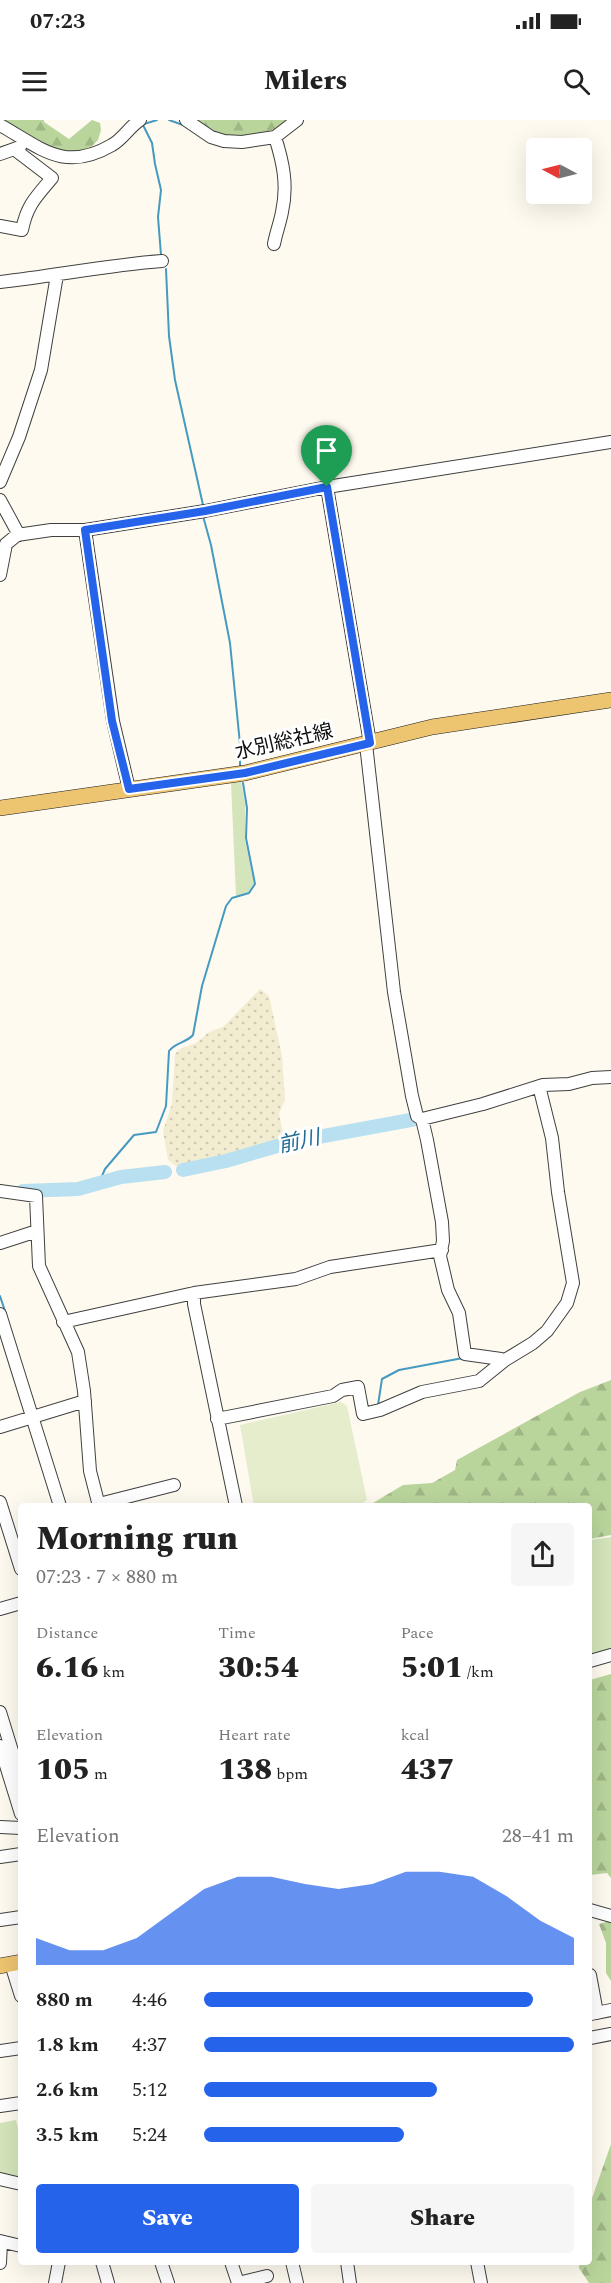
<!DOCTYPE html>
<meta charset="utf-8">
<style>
body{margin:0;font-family:Spectral,"Noto Sans JP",serif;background:#f6f6f6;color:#222;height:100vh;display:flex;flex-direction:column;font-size:22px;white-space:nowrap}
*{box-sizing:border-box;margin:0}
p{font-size:20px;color:#767676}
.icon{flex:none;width:33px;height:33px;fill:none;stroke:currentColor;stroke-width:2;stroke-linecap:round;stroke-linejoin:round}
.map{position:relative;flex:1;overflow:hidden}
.drawer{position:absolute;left:18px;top:1383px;width:574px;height:762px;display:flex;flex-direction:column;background:#fff;border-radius:6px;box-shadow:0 6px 24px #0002}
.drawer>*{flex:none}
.needle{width:39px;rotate:277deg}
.fabs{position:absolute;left:526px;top:18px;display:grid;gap:12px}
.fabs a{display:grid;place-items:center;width:66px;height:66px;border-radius:6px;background:#fff;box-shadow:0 6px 24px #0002;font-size:30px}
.pin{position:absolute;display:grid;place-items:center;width:51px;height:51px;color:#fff;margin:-62px -26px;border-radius:50% 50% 50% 0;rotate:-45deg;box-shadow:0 0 6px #0007}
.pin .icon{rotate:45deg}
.round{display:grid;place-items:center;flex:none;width:63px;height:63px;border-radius:6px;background:#f6f6f6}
.head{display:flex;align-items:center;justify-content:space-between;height:102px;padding:0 18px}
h1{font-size:33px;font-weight:800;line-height:45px}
.figures{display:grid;grid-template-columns:repeat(3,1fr);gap:9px;height:102px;padding:6px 18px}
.figures div{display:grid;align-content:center}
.figures b{font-size:30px;font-weight:800}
.figures small{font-size:16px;font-weight:400}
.figures p{font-size:16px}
.chart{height:168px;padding:12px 18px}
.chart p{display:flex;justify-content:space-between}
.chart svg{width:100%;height:108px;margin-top:6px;fill:#2563eb;opacity:.7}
.button{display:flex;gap:12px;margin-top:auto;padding:12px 18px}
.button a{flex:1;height:69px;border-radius:6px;background:#2563eb;color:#fff;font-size:24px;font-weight:800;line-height:69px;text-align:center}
.button a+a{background:#f6f6f6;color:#222}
ul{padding:0 18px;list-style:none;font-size:20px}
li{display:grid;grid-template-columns:96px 72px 1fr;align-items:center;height:45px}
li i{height:15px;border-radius:8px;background:#2563eb}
.status{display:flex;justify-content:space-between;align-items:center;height:42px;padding:0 30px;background:#fff;direction:ltr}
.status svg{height:16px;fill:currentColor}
header{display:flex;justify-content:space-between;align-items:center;height:78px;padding:0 18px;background:#fff;font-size:27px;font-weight:800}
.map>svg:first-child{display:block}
</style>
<div class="status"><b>07:23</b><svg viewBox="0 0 49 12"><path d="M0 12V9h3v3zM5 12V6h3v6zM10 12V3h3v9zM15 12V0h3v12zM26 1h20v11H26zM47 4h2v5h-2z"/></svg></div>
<header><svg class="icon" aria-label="menu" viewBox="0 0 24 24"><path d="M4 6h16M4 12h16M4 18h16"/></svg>Milers<svg class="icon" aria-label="search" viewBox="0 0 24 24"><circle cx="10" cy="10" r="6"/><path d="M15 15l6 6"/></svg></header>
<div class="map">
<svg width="611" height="2163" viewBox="0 0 611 2163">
<defs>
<pattern id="farmland-dots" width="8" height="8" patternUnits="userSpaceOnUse" patternTransform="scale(1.5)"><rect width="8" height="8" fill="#f2ecd1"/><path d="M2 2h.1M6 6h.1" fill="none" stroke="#cec9b2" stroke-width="1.8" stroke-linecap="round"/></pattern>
<pattern id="forest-firs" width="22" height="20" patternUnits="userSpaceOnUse" patternTransform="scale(1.5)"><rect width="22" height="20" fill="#bad59c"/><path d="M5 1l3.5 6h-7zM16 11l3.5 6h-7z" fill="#9fb685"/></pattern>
</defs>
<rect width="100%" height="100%" fill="#fefaef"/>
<path fill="url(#farmland-dots)" d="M260,869l9,7 13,60 3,43 -6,15 6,26 -4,3 -50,13 -52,12 -11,-8 -5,-29 9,-27 3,-50 5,-5 16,-6 13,-11 14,-5z"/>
<path fill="url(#forest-firs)" d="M1,0h43v2l25,17 23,-19 8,3 1,7 -3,10 -12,12 -29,2z
M194,0h95l-14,9 -28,8 -32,-2z
M611,1260v155l-21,4v-33h-222l35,-21 29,-2 23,-13 2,-10 123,-68z
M611,1554v204l-4,-5 -17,2v-195z
M611,1791v70l-5,-8v-30l-7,-19 7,-2z
M611,2024v139h-22l-10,-15v-6h11v-58z"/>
<path fill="#d4e5bb" d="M241,662l4,22v36l9,44 -5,8 -13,4 -5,-113z
M611,1417v114l-21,6v-117z
M16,2000l5,20v39l-21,-5v-51z"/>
<path fill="#e5edcc" d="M341,1282l6,4 20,94 -8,6h-105l-14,-81z"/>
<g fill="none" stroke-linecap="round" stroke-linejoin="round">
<path stroke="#459ac1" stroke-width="2" d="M169,0l14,5
M144,4l13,-4
M143,5l9,18 3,21 6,26 -3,27 3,38
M166,149l3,67 6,44 28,125
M203,396l8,29 19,98 10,101v23
M99,1063l6,-14 29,-34 22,-3 10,-26 3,-55c7,-9 17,-8 24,-16l9,-49 24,-80 6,-8 17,-5 6,-9 -9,-46 1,-30 -4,-25
M0,1176l6,18
M378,1285l4,-26 17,-9 64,-12"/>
<path stroke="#b8e0f1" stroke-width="14" d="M183,1050l43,-9 65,-19 125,-23
M23,1071l55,-2 43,-12 44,-5"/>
<g stroke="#404040" stroke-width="14">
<path id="minor" d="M186,0l25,17 13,4 18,1 33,-5 22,-17
M0,5c41,23 64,48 112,20 11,-6 17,-18 28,-25
M0,34l20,-7
M0,106l22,4c5,-25 14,-33 30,-52l-38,-29
M274,124c2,-11 6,-21 8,-32 6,-27 1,-50 -7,-75
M0,162c54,-6 108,-17 162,-21
M0,362l19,-45 22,-67 16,-95
M327,367l43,256
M0,380l19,35
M85,410l28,191 16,68
M0,455l6,-31 11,-9 34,-5h34l120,-19 122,-24 284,-45
M366,624l28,248 18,104 5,20 5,3 5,21 15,82 1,19 -3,15 8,34 11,23 6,41 36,5
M422,999l61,-15 60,-19 26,-1 23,-6 19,-1
M0,1071l36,5 3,70 39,86 6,39 6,80 9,35
M0,1123l37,-12
M194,1173v11l42,202
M0,1194l60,192
M63,1202l131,-29 102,-14 34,-12 112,-17
M217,1299l116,-23 9,-6 16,-3 5,27 17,-4 42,-18 57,-11 26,-21 28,-17 14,-12 20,-28 6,-20 -15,-91 -6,-54 -13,-52
M0,1307l85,-26
M0,1382l21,67
M99,1384l75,-19
M0,1489l21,-6
M590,1541l21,-6
M0,1592l21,68
M0,1626l21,68
M0,1707l21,1
M0,1737l21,-3
M590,1790l21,6
M0,1800l21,-3
M11,1844l10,32
M590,1855l7,38
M591,1894l20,-4
M590,1918l21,-4
M0,1931l21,-3
M0,1986l21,-3
M0,2059l21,5
M0,2121l21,5
M102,2142l6,21
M161,2142l7,21
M231,2142l7,21
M292,2142l5,21
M347,2142l3,21
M477,2142l4,21
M0,2143l1,-21
M55,2163l4,-21
M238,2163l29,-7"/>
</g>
<g stroke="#1e1e1e" stroke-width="16">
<path id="major" d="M0,688l245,-35 187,-46 179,-27
M0,1846l21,-4"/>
</g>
<use href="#minor" stroke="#fff" stroke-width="12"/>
<use href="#major" stroke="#edc470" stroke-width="15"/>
</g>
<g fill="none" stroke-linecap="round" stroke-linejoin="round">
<g stroke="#fff" stroke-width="12">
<path id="route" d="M327,367l43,256 -125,30 -116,16 -17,-68 -27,-191 120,-19z"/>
</g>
<use href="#route" stroke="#2563eb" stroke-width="8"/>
</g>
<g text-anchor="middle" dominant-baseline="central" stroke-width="6" stroke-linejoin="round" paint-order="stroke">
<g font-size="20" fill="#0d0d0d" stroke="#fff">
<text transform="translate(284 622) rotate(-13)">水別総社線</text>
</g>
<g font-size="21" font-style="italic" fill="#216b94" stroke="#fff">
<text transform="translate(299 1022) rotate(-12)">前川</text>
</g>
</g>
</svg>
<div class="fabs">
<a><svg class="needle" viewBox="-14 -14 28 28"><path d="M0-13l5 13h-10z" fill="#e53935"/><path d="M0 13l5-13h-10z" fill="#767676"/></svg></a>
</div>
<div class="pin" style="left:327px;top:367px;background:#1e9e55"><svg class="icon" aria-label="arrive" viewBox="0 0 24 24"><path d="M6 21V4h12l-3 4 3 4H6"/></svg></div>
<section class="drawer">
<div class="head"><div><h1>Morning run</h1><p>07:23 · 7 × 880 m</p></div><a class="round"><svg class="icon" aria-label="share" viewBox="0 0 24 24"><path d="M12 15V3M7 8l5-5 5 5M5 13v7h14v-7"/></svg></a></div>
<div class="figures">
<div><p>Distance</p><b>6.16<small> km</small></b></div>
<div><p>Time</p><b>30:54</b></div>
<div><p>Pace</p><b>5:01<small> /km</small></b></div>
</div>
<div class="figures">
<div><p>Elevation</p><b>105<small> m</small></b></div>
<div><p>Heart rate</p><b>138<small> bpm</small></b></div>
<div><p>kcal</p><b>437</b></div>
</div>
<div class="chart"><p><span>Elevation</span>28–41 m</p>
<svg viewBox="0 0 160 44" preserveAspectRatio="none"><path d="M0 44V33L10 38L20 38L30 33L40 23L50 13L60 8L70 8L80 11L90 13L100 11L110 6L120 6L130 8L140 16L150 26L160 33V44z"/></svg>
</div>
<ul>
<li><b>880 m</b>4:46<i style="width:89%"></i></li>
<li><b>1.8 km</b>4:37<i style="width:100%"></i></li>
<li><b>2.6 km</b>5:12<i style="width:63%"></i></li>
<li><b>3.5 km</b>5:24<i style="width:54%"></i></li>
</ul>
<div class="button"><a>Save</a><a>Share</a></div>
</section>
</div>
